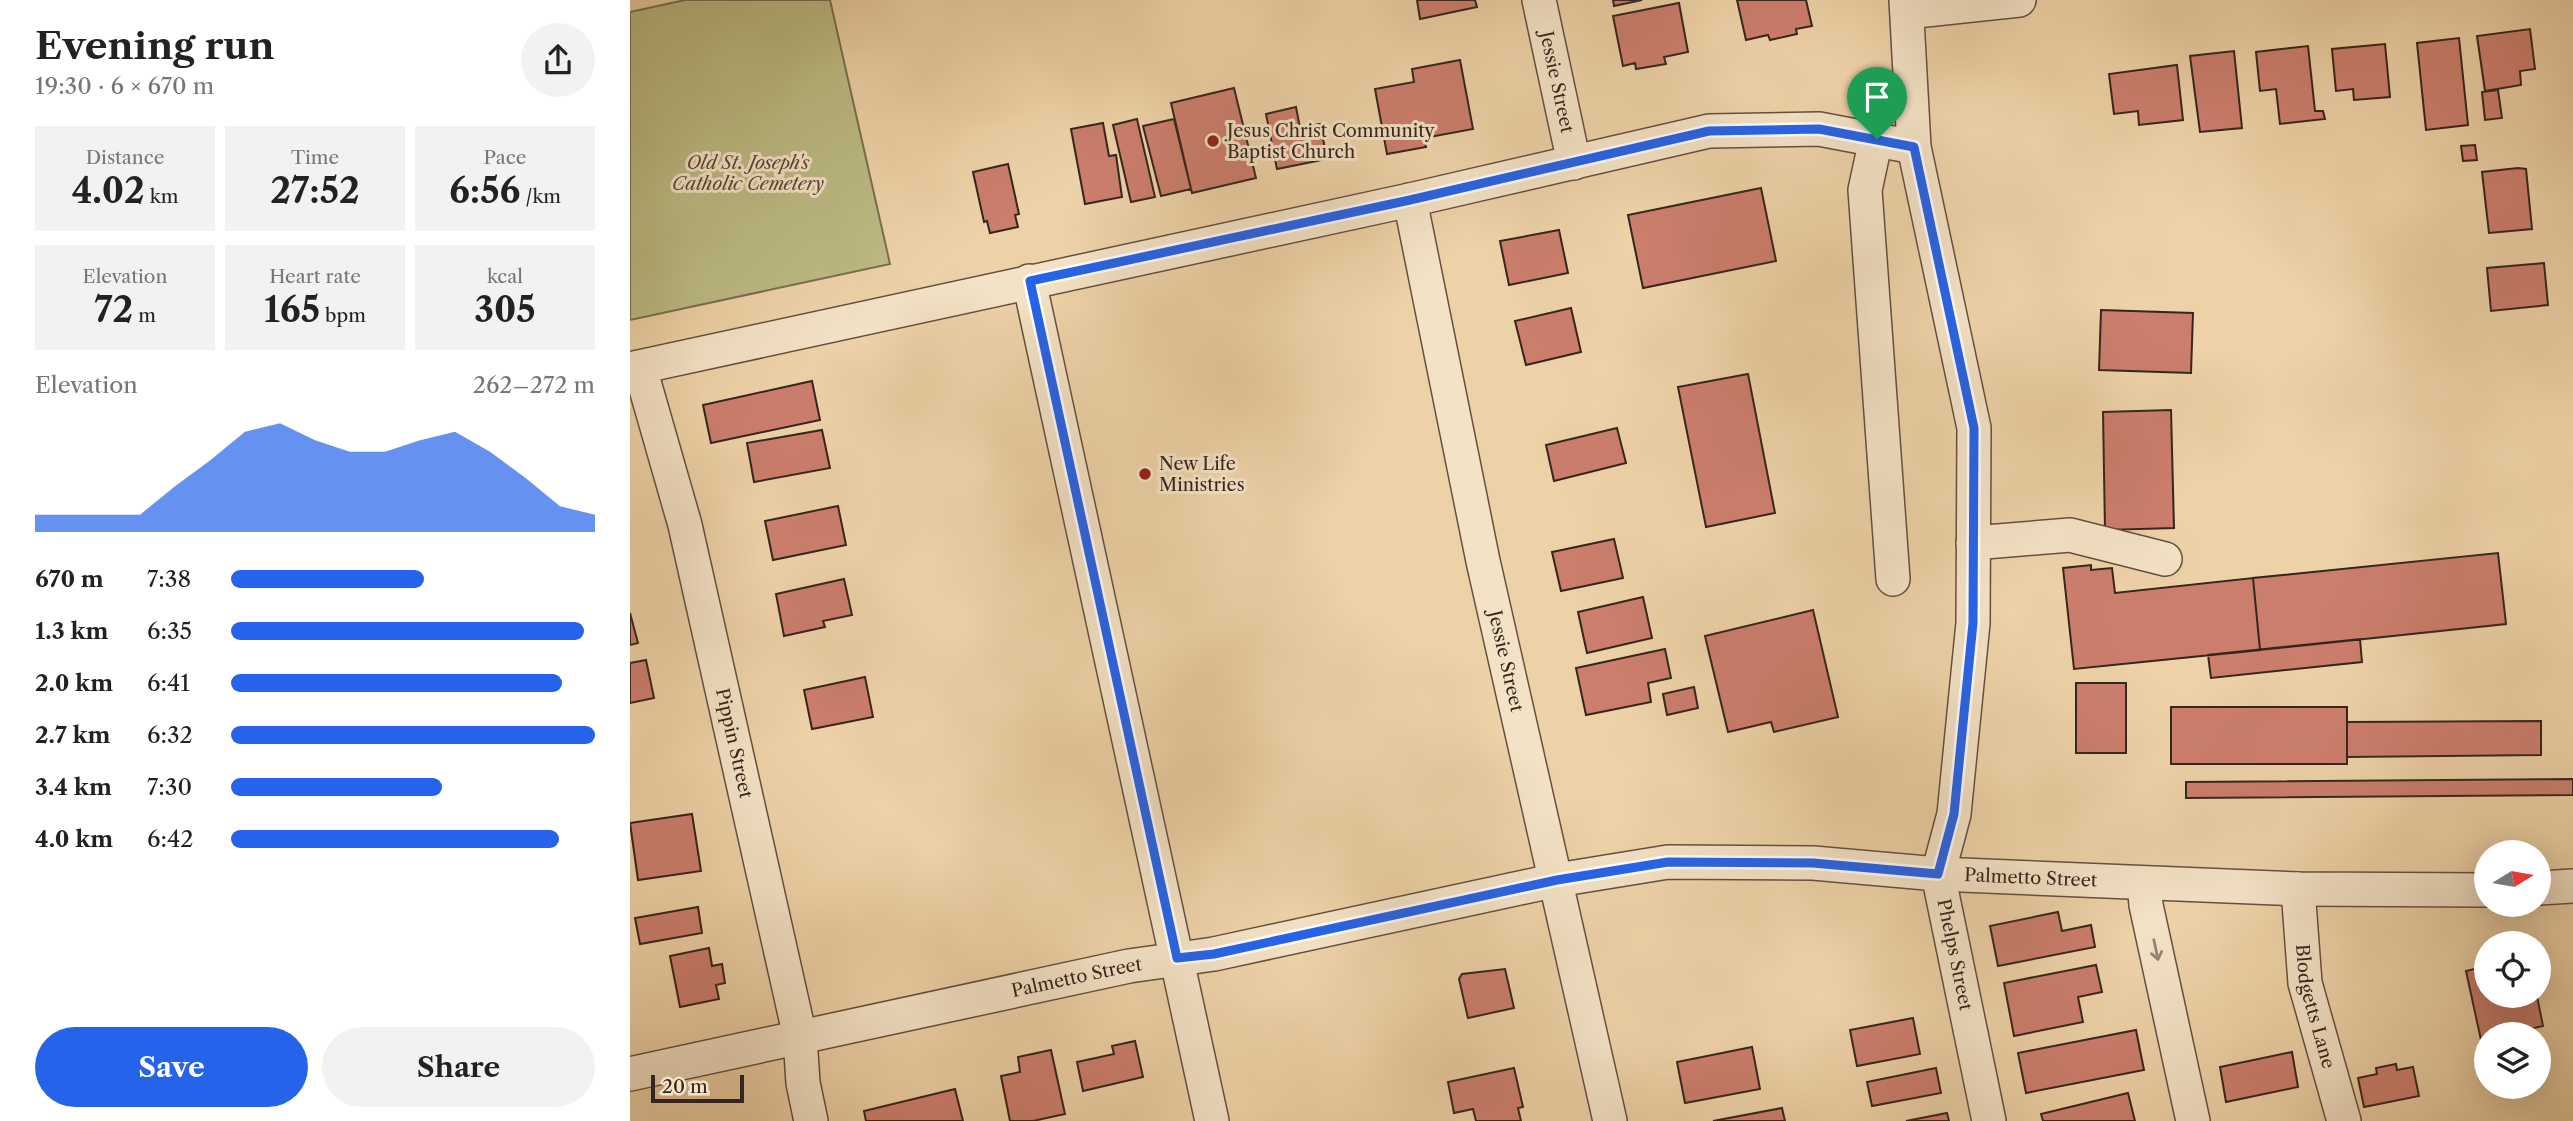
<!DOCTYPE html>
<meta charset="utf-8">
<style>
body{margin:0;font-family:"Libre Caslon Text",serif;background:#f2f2f2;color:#222;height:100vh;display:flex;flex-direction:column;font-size:26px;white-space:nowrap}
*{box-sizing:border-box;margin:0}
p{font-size:23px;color:#767676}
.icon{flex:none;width:38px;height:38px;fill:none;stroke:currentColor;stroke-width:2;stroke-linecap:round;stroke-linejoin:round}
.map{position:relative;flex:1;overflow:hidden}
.panel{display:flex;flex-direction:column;background:#fff;width:630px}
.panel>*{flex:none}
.needle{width:46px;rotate:79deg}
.controls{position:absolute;left:1844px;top:840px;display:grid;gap:14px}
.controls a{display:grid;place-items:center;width:77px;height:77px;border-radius:50%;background:#fff;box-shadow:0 7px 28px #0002;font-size:35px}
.scale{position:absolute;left:21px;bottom:18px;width:93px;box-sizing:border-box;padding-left:7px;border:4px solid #36251e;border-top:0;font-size:19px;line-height:24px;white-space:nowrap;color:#36251e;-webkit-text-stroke:5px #f4e2c6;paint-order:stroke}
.pin{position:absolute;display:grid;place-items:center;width:60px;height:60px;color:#fff;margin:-72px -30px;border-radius:50% 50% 50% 0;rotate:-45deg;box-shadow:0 0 7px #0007}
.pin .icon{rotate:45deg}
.round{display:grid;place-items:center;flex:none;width:74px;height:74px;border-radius:37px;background:#f2f2f2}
.headline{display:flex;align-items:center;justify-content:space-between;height:119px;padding:0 35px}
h1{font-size:38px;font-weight:800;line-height:52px}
.metrics{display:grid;grid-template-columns:repeat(3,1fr);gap:10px;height:119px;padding:7px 35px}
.metrics div{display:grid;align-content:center;border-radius:0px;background:#f2f2f2;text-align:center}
.metrics b{font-size:35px;font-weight:800}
.metrics small{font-size:19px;font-weight:400}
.metrics p{font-size:19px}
.chart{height:196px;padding:14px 35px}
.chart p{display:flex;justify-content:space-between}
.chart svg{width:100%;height:126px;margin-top:7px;fill:#2563eb;opacity:.7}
.action{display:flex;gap:14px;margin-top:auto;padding:14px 35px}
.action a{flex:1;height:80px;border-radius:42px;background:#2563eb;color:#fff;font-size:28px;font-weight:800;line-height:80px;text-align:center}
.action a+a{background:#f2f2f2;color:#222}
ul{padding:0 35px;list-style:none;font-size:23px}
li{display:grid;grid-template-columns:112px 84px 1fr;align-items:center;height:52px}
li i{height:18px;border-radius:9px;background:#2563eb}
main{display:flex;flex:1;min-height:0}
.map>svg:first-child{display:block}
</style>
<main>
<section class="panel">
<div class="headline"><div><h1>Evening run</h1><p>19:30 · 6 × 670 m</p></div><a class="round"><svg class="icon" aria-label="share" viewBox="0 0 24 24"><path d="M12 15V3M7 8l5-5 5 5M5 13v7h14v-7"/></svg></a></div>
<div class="metrics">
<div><p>Distance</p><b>4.02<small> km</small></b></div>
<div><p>Time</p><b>27:52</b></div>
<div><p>Pace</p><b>6:56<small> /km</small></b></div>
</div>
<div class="metrics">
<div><p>Elevation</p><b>72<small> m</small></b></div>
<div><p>Heart rate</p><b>165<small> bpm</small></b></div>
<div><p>kcal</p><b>305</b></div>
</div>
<div class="chart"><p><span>Elevation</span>262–272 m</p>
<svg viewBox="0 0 160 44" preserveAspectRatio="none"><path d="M0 44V38L10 38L20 38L30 38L40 28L50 19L60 9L70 6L80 12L90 16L100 16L110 12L120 9L130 16L140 25L150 35L160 38V44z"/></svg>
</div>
<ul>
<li><b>670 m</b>7:38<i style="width:53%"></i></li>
<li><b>1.3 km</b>6:35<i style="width:97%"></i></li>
<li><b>2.0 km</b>6:41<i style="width:91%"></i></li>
<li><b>2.7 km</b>6:32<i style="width:100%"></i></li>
<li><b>3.4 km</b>7:30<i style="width:58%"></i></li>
<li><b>4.0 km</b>6:42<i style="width:90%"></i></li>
</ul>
<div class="action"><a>Save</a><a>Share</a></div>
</section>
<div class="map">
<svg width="1943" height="1121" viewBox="0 0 1943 1121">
<rect width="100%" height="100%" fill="#eed2a7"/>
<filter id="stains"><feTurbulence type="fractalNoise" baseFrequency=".00286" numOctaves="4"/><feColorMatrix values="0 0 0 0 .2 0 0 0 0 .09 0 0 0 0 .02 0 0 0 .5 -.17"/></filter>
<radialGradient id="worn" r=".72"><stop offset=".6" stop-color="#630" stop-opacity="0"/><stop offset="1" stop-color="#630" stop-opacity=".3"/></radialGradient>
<path fill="#bcbb84" stroke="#797051" stroke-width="2" d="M55,0h145l60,264 -260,56v-308z"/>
<path fill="#cc7e6d" stroke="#36251e" stroke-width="2" d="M787,0h58l2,7 -57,12z
M983,0h29l-28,6z
M1107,0h69l6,26 -16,3 1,5 -27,6 -2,-5 -22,5z
M1049,3l9,49 -24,5 2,7 -30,5 -1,-6 -12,3 -10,-50z
M1900,29l5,40 -15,2 1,14 -36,6 -8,-55z
M1829,38l9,87 -42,5 -9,-87z
M1755,44l5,53 -36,3 -1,-11 -17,2 -4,-42z
M1678,46l7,65h8l2,8 -45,5 -4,-35 -16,2 -4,-39z
M1604,51l8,77 -42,4 -10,-76z
M830,60l13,69 -49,9 2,9 -39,7 -12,-65 39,-7 -2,-13z
M1547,65l6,55 -44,5 -1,-14 -24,3 -5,-40z
M604,88l22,90 -64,15 -21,-90z
M1868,90l4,28 -17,2 -3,-28z
M666,107l4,21 20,-4 7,35 -50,10 -11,-55z
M507,119l18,78 -24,5 -18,-77z
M544,119l17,70 -30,7 -18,-70z
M473,123l6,33 7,-1 6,42 -37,7 -14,-75z
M1845,145l2,15 -14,1 -2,-15z
M378,164l11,50 -4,1 3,12 -28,6 -3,-12 -3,1 -11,-50z
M1888,168l8,1 6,60 -43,4 -7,-61z
M1131,188l15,73 -133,27 -15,-73z
M929,230l9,43 -59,12 -9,-44z
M1914,263l4,42 -57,6 -4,-43z
M941,308l10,44 -55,13 -11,-44z
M1471,310l92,3 -2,60 -92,-3z
M1118,374l27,139 -69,14 -28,-140z
M182,381l8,39 -109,23 -8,-38z
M1541,410l3,118 -69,2 -2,-118z
M987,428l9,35 -72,18 -8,-36z
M192,430l8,38 -76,14 -7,-39z
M208,506l8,39 -73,15 -8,-39z
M984,539l9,39 -62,13 -9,-39z
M1868,553l8,71 -246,26 -7,-72z
M1461,565v5l21,-2 3,25 138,-15 7,72 -186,19 -11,-101z
M214,579l8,36 -29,6 2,6 -41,9 -8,-42z
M1013,597l9,41 -65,15 -9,-41z
M1183,610l25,107 -64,15 -3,-10 -43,10 -23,-96z
M0,613l8,30 -8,2z
M1730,639l2,23 -151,16 -3,-23z
M1035,649l6,29 -23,5 3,19 -65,13 -10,-47z
M16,660l8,38 -24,5v-40z
M235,677l8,40 -61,12 -8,-39z
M1446,683h50v70h-50z
M1064,687l4,21 -31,7 -4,-21z
M1541,707h176v57h-176z
M1911,721v34l-194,2v-35z
M1943,779v16l-387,3v-16z
M62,814l9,57 -63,9 -8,-57z
M68,907l4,26 -62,11 -5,-26z
M1428,912l4,19 29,-6 4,22 -97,19 -8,-40z
M79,948l3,18 10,-2 3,19 -9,2 3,14 -39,8 -10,-51z
M1466,965l6,27 -24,5 5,25 -69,14 -10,-53z
M1857,966v30h50l6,30 -36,8h-20v5l-6,1 -15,-69z
M875,969l9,39 -46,10 -9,-39 3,-5z
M1283,1018l7,36 -63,12 -7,-36z
M1506,1030l8,40 -118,23 -8,-40z
M505,1041l8,36 -60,14 -6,-29 37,-8 -2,-8z
M1122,1047l8,42 -75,14 -8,-41z
M421,1050l14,64 -32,7h-23l-9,-45 19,-4 -2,-15z
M1662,1052l6,35 -72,15 -6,-35z
M1766,1064l1,6 16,-3 6,29 -55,11 -6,-29 19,-4 -1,-6z
M884,1068l9,39 -5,1 3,13h-45l-3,-12 -19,4 -6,-31z
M1306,1068l5,25 -69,13 -5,-24z
M325,1089l8,32h-97l-2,-10z
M1498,1093l7,28h-92l-2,-7z
M1152,1108l3,13h-72z
M1317,1113l2,8h-43z"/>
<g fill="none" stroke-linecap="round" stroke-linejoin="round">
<g stroke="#645040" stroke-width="36">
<g id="minor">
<path id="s1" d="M909,0l35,163"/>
<path id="s2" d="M1276,0l8,147 60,281 -1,195 -19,191 -16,60 51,247"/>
<path d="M1277,12l112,-12"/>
<path d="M1246,139l-11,51 28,389"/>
<path id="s3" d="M780,200l73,361 127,560"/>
<path d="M399,281l183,840"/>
<path id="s4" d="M10,368l45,157 115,512 3,46 8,38"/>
<path d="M0,369l780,-169 299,-69 110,-2 95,18"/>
<path d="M1343,543l97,-8 95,24"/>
<path d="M1514,883l2,22 47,216"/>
<path d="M1909,888l34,-2"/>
<path id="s5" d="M1668,889l7,94 39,138"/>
<path id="s6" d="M0,1074l499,-108 85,-12 343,-74 111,-18 145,1 125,11 360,15 189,1"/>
</g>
</g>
<use href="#minor" stroke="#f4e2c6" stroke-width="33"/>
</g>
<defs><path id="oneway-shaft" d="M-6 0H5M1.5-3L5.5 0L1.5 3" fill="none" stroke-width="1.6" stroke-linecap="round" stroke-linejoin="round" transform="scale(1.75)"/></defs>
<use stroke="#958472" href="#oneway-shaft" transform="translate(1526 950) rotate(78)"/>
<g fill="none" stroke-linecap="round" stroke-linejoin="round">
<g stroke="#fff" stroke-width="14">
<path id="route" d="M1189,129l95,18 60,281 -1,195 -19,191 -16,60 -125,-11 -145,-1 -111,18 -343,74 -37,4 -147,-677 380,-81 299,-69z"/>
</g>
<use href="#route" stroke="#2563eb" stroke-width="9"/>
</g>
<g fill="#8f2418" stroke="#f4e2c6" stroke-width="2.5">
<circle cx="583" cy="141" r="7"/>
<circle cx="515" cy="474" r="7"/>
</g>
<g text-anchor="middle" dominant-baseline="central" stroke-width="6" stroke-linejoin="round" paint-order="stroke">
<g font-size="18" fill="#36251e" stroke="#f4e2c6">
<text stroke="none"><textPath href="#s1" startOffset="84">Jessie Street</textPath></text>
<text stroke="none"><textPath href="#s3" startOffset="471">Jessie Street</textPath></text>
<text stroke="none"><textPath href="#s4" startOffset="387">Pippin Street</textPath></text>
<text stroke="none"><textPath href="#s6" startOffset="1423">Palmetto Street</textPath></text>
<text stroke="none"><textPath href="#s2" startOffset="966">Phelps Street</textPath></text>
<text stroke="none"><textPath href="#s6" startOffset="457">Palmetto Street</textPath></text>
<text stroke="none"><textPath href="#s5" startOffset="119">Blodgetts Lane</textPath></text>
</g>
<g font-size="18" fill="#36251e" stroke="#f4e2c6" text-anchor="start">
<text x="597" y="131">Jesus Christ Community<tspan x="597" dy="21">Baptist Church</tspan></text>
<text x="529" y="464">New Life<tspan x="529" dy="21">Ministries</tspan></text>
</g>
<g font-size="18" font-style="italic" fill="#584a38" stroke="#f4e2c6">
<text x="118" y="163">Old St. Joseph's<tspan x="118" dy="21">Catholic Cemetery</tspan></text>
</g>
</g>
<rect width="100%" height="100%" filter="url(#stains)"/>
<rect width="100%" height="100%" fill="url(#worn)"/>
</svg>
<div class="controls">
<a><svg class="needle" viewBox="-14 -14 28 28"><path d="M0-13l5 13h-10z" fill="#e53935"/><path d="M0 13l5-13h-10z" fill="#767676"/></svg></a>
<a><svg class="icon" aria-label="locate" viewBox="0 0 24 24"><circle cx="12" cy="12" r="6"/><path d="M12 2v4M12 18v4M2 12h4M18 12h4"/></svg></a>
<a><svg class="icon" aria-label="layers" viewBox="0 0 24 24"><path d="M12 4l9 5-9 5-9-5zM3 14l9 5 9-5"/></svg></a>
</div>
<div class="scale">20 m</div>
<div class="pin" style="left:1247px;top:139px;background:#1e9e55"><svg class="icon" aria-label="arrive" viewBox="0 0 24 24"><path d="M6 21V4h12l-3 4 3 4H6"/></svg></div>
</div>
</main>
